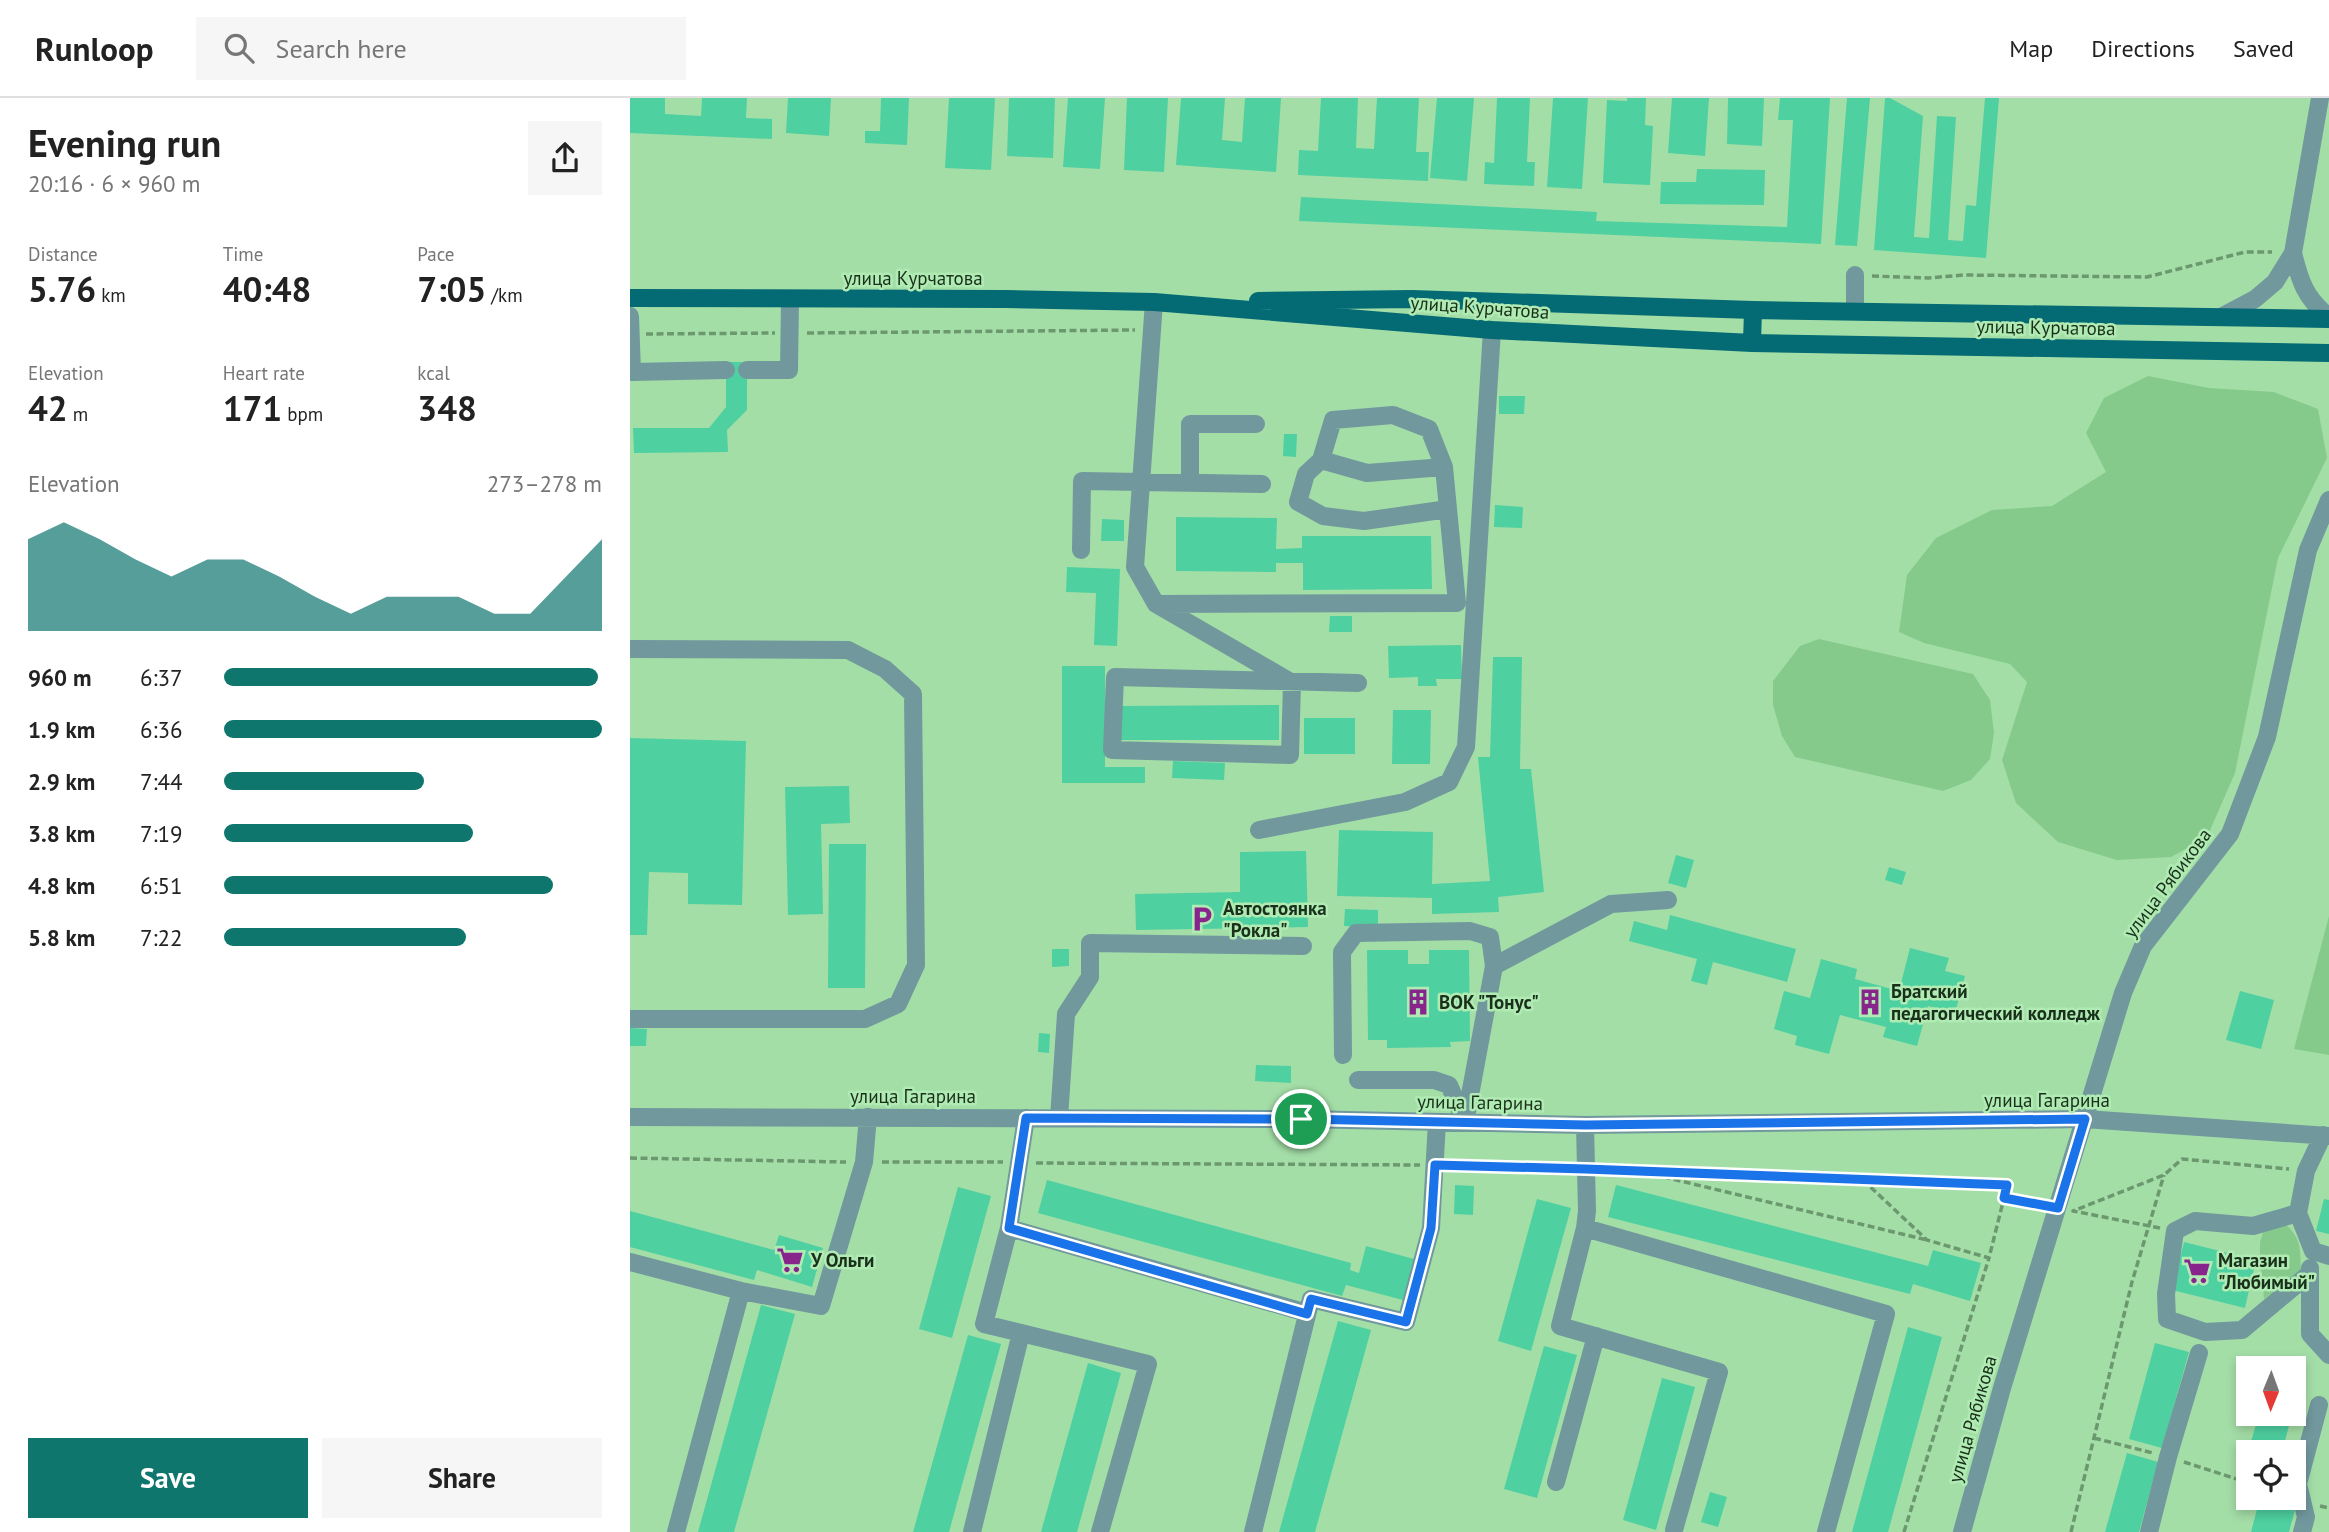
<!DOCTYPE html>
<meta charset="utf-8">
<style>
body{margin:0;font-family:"PT Sans",sans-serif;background:#f6f6f6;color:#222;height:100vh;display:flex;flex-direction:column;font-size:26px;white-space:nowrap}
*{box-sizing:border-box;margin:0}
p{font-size:23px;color:#767676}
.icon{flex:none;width:38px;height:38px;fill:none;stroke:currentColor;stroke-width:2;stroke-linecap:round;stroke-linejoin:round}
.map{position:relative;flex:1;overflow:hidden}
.sheet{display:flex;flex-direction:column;background:#fff;width:630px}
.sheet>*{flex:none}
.needle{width:46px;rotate:181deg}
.tools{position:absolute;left:1606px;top:1258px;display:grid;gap:14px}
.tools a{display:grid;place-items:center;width:70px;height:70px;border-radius:0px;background:#fff;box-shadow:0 4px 10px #0003;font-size:35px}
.pin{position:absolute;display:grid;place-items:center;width:60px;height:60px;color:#fff;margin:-30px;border:4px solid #fff;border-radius:50%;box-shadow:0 2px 7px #0007}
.round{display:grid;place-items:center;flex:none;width:74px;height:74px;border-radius:0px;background:#f6f6f6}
.head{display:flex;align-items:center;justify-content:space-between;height:119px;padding:0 28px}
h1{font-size:38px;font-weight:700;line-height:52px}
.figures{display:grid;grid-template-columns:repeat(3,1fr);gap:10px;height:119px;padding:7px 28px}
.figures div{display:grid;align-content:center}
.figures b{font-size:35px;font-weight:700}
.figures small{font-size:19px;font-weight:400}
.figures p{font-size:19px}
.chart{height:196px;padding:14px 28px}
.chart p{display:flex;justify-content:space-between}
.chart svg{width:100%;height:126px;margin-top:7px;fill:#0f766e;opacity:.7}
.cta{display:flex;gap:14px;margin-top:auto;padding:14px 28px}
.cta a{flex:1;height:80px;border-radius:0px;background:#0f766e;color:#fff;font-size:28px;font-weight:700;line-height:80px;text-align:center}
.cta a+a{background:#f6f6f6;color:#222}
ul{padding:0 28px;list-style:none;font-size:23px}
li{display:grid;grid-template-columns:112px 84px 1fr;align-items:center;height:52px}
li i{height:18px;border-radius:9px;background:#0f766e}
header{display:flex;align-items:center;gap:42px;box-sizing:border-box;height:98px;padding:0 35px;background:#fff;border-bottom:2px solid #e0e0e0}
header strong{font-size:33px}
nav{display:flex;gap:38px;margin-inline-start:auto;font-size:24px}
.search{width:490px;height:63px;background:#f6f6f6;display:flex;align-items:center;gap:18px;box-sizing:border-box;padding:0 24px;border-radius:0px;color:#767676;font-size:26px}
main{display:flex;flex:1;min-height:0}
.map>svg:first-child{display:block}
</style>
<header>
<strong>Runloop</strong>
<div class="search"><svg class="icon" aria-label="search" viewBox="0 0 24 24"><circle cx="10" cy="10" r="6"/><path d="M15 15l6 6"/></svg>Search here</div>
<nav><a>Map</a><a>Directions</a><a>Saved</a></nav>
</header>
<main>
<section class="sheet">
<div class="head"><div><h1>Evening run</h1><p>20:16 · 6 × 960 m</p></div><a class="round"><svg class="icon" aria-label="share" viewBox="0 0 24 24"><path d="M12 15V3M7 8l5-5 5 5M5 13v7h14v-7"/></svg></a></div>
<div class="figures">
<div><p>Distance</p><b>5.76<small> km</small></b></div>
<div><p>Time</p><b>40:48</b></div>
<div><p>Pace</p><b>7:05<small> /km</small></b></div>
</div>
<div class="figures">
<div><p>Elevation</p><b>42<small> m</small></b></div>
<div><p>Heart rate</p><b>171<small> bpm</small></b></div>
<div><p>kcal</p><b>348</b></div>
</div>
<div class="chart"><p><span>Elevation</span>273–278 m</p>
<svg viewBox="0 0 160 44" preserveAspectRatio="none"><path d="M0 44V12L10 6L20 12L30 19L40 25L50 19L60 19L70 25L80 32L90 38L100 32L110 32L120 32L130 38L140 38L150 25L160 12V44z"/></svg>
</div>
<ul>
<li><b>960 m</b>6:37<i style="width:99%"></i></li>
<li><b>1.9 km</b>6:36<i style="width:100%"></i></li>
<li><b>2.9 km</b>7:44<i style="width:53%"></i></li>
<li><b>3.8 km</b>7:19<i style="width:66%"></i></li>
<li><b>4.8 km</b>6:51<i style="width:87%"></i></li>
<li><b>5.8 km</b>7:22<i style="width:64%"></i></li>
</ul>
<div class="cta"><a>Save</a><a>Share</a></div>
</section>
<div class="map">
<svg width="1699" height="1434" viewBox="0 0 1699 1434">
<rect width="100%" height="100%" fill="#a4dea7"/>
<path fill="#85ca8a" d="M1518,278l61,12 65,4 44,17 9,49 -49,100 -43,215 -28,64 -36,20 -54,3 -59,-18 -42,-39 -14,-43 25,-78 -17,-18 -86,-21 -25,-11 8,-57 29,-37 56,-28 60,-4 54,-34 -20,-39 18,-35z
M1189,541l154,35 17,26 4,33 -4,26 -19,21 -28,11 -148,-34 -13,-21 -9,-31v-24l27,-35z
M1699,818v139l-35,-6z
M1654,1125c18,15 16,26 17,48l-37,28 -4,-41v-16l4,-13z"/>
<path fill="#4ed0a1" d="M0,0h35v16l36,2 1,-18h45l-1,20 26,1v20l-142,-6z
M158,0h43l-2,38 -43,-3z
M251,0h28l-2,47 -42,-2v-12h15z
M319,0h46l-4,72 -46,-2z
M379,0h46l-2,60 -46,-2z
M438,0h37l-5,71 -37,-2z
M497,0h41l-4,74 -40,-2z
M551,0h44l-3,42 20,2 3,-44h36l-5,74 -100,-7z
M691,0h37l-2,50 18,1 3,-51h42l-3,54h13l-1,29 -130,-6 1,-25 19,1z
M807,0h37l-7,83 -37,-3z
M867,0h33l-3,64h8l-1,24 -50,-2 1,-22 9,1z
M923,0h35l-6,91 -35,-2z
M997,0h19l-1,27 8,1 -3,59 -47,-2 4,-83 20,1z
M1042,0h37l-4,58 -37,-3z
M1098,0h36l-2,48 -35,-2z
M1150,0h50l-9,146 -522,-23 2,-24 296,15 -1,9 191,6 6,-107h-15z
M1217,0h23l-13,148 -22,-1z
M1255,0h5l33,18 -9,121 15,1 8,-122 19,1 -8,123 15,1 3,-36 10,1 9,-108h14l-13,160 -112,-8z
M1067,71l68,1 -1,35 -104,-1 1,-22h35z
M96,264h21v48l-20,20 1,22 -94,1 -1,-25h76l17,-21z
M869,298h26l-1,18h-25z
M654,336h13l-1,23 -13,-1z
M865,407l28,2 -1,21 -28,-1z
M546,419l101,1 -1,31 26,-1v-12h129l1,53 -129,1v-27h-27v9l-100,-1z
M472,421l22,1v21h-23z
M437,469l53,2 -3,77 -23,-1 2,-52 -30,-1z
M700,518h22v16h-23z
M831,547l1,34h-26l1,7h-19v-9l-29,1 -1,-32z
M863,559h29l-2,112h11l13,123 -46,5 1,15 -67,2v-16l-95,-2 2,-66 94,2 -1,52 58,-3 -12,-124h12z
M432,568h43v101h40v16h-83z
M649,607v35h-160v-34z
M763,612h38l-1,54h-38z
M674,620h51v36h-51z
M0,640l116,3 -4,164 -54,-1v-31l-39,-1 -2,63h-17z
M543,663l52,2 -1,17 -52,-2z
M219,688l1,37 -29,1 2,90 -35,1 -3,-128z
M199,746h37l-1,144h-37z
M676,753l2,76 -172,3 -1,-36 105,-2v-40z
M1046,757l18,5 -8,28 -18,-5z
M1259,769l17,5 -4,13 -17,-5z
M715,811l33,1v17l-34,-1z
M1040,817l126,34 -9,33 -74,-20 -6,23 -16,-4 6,-22 -68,-18 5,-20 33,9z
M1280,850l39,10 -4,13 20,5 -10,37 -27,-7 -11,40 -34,-9 3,-10 -46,-12 -11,39 -34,-9 2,-9 -23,-7 10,-38 26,7 11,-39 36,10 -2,10 44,12z
M422,851h17v17l-17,1z
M737,852h41v14h21v-14h40l1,91 -20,1 1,5 -64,1v-8h-19z
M1610,893l34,9 -13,49 -35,-9z
M0,930l17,1 -1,17h-16z
M409,935l11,1 -1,19 -11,-1z
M626,967l35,1v17l-36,-2z
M417,1082l304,83 -1,7 9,3 7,-27 48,13 -11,41 -57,-15 -4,11 -304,-83z
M825,1087l19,1 -1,29 -19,-1z
M986,1087l312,81 5,-16 48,13 -11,38 -57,-17 -3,10 -302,-77z
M328,1089l33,9 -39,142 -33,-9z
M907,1101l34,9 -40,143 -33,-10z
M1694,1101l5,1v34l-13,-3z
M0,1113l144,39 5,-15 44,13 -11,39 -55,-17 -3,10 -124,-33z
M1554,1144l72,18 -11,48 -73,-18z
M131,1207l34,9 -61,218h-36z
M708,1223l33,9 -56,202h-36z
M1278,1229l34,10 -54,195h-36z
M338,1237l33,9 -52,188h-36z
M1525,1245l34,9 -27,96 -33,-9z
M914,1248l33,9 -40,143 -33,-9z
M458,1265l33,10 -44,159h-36z
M1032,1280l33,9 -39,143 -33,-10z
M1629,1316h33l-10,38h-34z
M1497,1355l31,9 -19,70h-34z
M1080,1394l17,5 -9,30 -17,-5z
M1630,1400l36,8 -7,26h-38z"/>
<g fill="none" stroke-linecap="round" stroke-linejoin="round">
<path stroke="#6c986f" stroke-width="3.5" stroke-dasharray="7 3.5" stroke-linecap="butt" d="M1242,178l56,2 36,-3 183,2 98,-25h27
M177,235l328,-3
M16,236l129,-1
M0,1060l216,4
M252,1064h121
M406,1065l384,2
M822,1068l118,2
M973,1071l404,16 -3,13 36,7
M1013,1074l284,68
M1233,1082l64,60 62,18 15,-60
M1530,1130l-87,-17 91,-36 18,-16 107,10
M1464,1340l59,15
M1554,1364l65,21
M1690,1408l9,2
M1274,1434l85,-274
M1441,1434l61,-250 32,-107"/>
<path stroke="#71989d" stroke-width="18" d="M1690,0l-27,155c7,28 12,45 36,64
M524,204l-19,265 21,37 133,77
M1225,213v-36
M0,218l2,56 94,-2
M1591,219l34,-18 20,-17 18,-29
M117,272h42l1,-70
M691,362l-15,14 -8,28 25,14 41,5 84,-12
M560,385v-59h66
M451,452l1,-69 180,3
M526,506l301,-1 -13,-136 -15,-38 -36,-14 -60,5 -12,40 46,13 77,-6
M0,551l218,1 37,19 28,25 3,271 -18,39 -33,15h-235
M662,585l-2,72 -178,-5 3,-73 243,6
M629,732l146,-28 44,-20 17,-35 26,-417
M864,868l117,-62 57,-4
M713,957l-1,-103 14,-19 114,-2 20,6 4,29 -29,156
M728,982h76l15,5 16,37
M0,1019l671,2 284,6 500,-6 244,17
M396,1020l-17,110 298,85
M429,1020l7,-104 24,-37v-34l213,3
M955,1027l2,86 -2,17 301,86 -60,218
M1693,1037l-17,36 -8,42 15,38 16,5
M1668,1115l-45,13 -58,-5 -20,10 -9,63 1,25 38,13 37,-2 67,-56
M379,1130l-25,96 164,40 -48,168
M955,1130l-25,98 159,46 -45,158
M0,1164l111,29
M1680,1170v66l19,21
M926,1384l40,-146
M46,1434l65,-241 80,15 43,-144 4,-45
M342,1434l49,-199
M623,1434l58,-233 95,23 25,-94 6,-106
M1332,1434l40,-144 121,-395 20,-47 87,-112 37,-97 41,-187 21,-50
M1519,1434l19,-75 31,-104
M1672,1434l4,-15 -8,-33 21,-79"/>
<path stroke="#046a74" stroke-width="18" d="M0,200l375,1 149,3 338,28 260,13 577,10
M628,203l154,-2 341,11 576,9
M1122,245l1,-33"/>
</g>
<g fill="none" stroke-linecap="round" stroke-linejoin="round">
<g stroke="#fff" stroke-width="14">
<path id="route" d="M396,1020l275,1 285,6 499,-6 -27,89 -54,-10 3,-13 -421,-16 -151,-4 -4,63 -25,94 -95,-23 -4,15 -298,-86z"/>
</g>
<use href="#route" stroke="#1a73e8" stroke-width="9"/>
</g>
<defs>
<g id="parking-bare" transform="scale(2.1)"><path d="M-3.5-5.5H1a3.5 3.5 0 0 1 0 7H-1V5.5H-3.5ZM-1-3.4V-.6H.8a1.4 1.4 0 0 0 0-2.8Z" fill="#88258d" stroke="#b1ebb4" stroke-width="2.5" paint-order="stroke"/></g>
<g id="building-bare" transform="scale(2.1)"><path d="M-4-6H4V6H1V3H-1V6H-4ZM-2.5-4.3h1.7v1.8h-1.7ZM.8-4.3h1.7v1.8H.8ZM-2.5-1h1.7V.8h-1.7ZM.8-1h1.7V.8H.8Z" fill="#88258d" stroke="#b1ebb4" stroke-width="2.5" paint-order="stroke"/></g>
<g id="supermarket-bare" transform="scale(2.1)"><path d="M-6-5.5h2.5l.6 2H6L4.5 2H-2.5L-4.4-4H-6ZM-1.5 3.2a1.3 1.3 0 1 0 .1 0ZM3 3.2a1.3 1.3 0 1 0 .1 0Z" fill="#88258d" stroke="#b1ebb4" stroke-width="2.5" paint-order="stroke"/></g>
</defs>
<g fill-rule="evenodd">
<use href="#parking-bare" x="572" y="821"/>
<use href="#building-bare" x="788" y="904"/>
<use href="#building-bare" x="1240" y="904"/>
<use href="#supermarket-bare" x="160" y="1162"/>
<use href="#supermarket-bare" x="1567" y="1173"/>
</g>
<g text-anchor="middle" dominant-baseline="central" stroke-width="5" stroke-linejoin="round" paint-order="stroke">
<g font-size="19" fill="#19301b" stroke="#b1ebb4">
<text x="283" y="180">улица Курчатова</text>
<text transform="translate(850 209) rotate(4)">улица Курчатова</text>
<text transform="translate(1416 229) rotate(1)">улица Курчатова</text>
<text transform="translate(1537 785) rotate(-53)">улица Рябикова</text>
<text x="283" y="998">улица Гагарина</text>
<text x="1417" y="1002">улица Гагарина</text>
<text transform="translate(850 1004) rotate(1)">улица Гагарина</text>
<text transform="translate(1342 1321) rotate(-74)">улица Рябикова</text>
</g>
<g font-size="19" font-weight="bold" fill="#19301b" stroke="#b1ebb4" text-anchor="start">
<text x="593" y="810">Автостоянка<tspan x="593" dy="22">"Рокла"</tspan></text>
<text x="1261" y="893">Братский<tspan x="1261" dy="22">педагогический колледж</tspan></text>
<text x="809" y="904">ВОК "Тонус"</text>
<text x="181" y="1162">У Ольги</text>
<text x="1588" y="1162">Магазин<tspan x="1588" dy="22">"Любимый"</tspan></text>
</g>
</g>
</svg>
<div class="tools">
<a><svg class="needle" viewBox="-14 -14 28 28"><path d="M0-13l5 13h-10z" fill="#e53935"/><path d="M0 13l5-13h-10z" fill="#767676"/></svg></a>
<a><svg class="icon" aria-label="locate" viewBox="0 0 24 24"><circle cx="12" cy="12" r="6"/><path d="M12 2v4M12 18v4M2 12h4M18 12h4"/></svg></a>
</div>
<div class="pin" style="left:671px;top:1021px;background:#1e9e55"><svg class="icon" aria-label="arrive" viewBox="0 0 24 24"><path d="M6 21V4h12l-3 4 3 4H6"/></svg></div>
</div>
</main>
